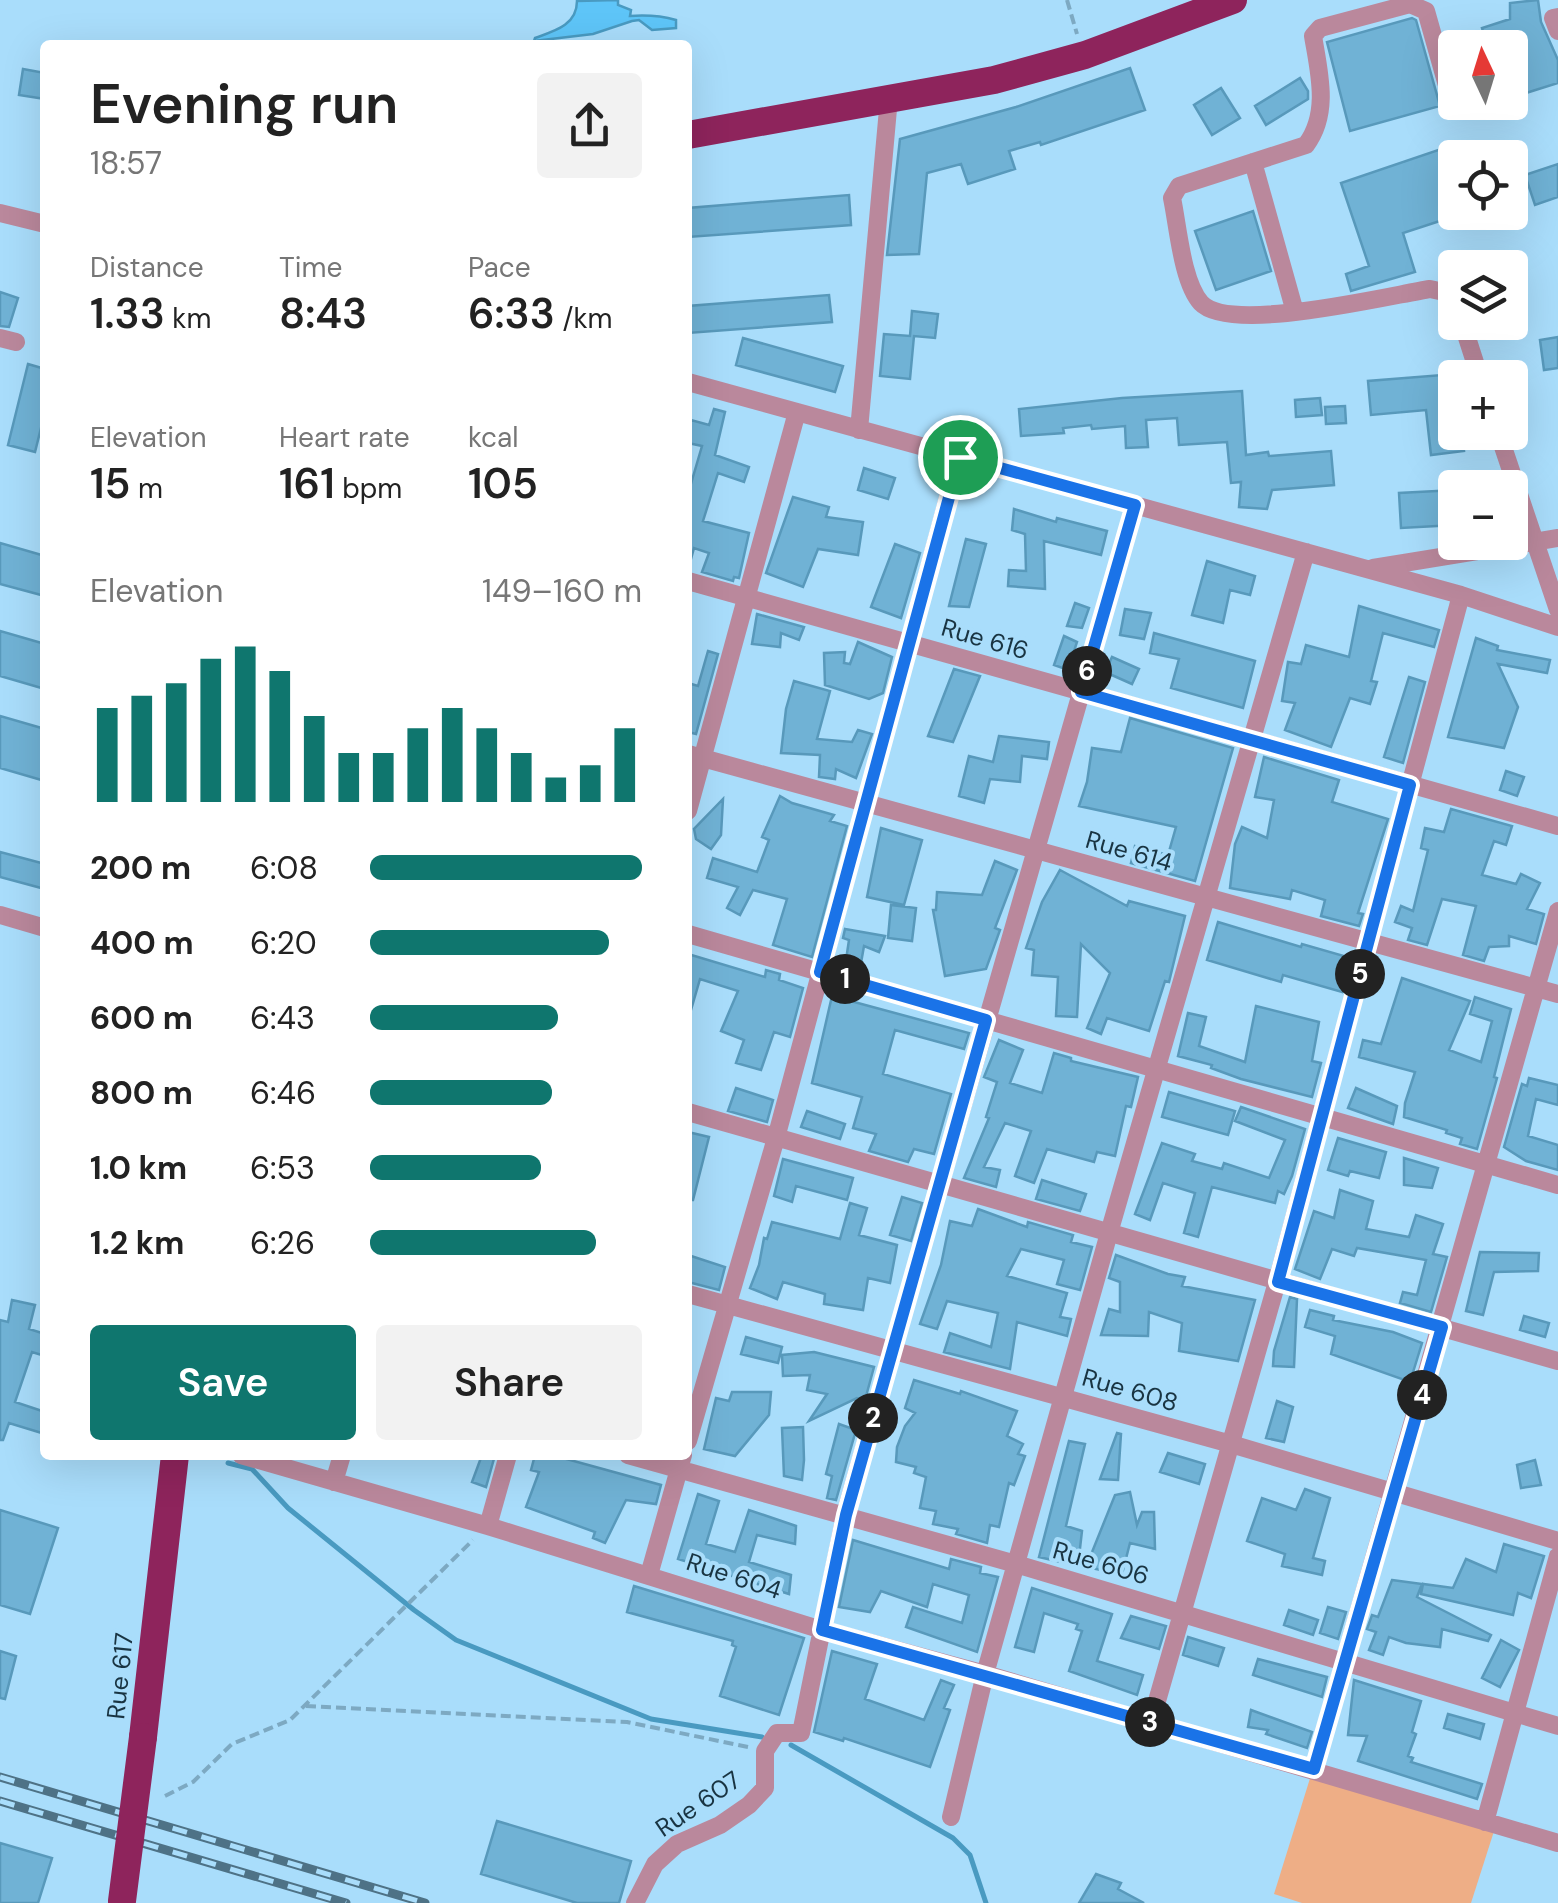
<!DOCTYPE html>
<meta charset="utf-8">
<style>
body{margin:0;font-family:"DM Sans",sans-serif;background:#f2f2f2;color:#222;height:100vh;display:flex;flex-direction:column;font-size:38px;white-space:nowrap}
*{box-sizing:border-box;margin:0}
p{font-size:32px;color:#767676}
.icon{flex:none;width:55px;height:55px;fill:none;stroke:currentColor;stroke-width:2;stroke-linecap:round;stroke-linejoin:round}
.map{position:relative;flex:1;overflow:hidden}
.sheet{position:absolute;left:40px;top:40px;width:652px;height:1420px;display:flex;flex-direction:column;background:#fff;border-radius:10px;box-shadow:0 10px 40px #0002}
.sheet>*{flex:none}
.needle{width:65px;rotate:356deg}
.controls{position:absolute;left:1438px;top:30px;display:grid;gap:20px}
.controls a{display:grid;place-items:center;width:90px;height:90px;border-radius:10px;background:#fff;box-shadow:0 10px 40px #0002;font-size:50px}
.pin{position:absolute;display:grid;place-items:center;width:85px;height:85px;color:#fff;margin:-42px;border:5px solid #fff;border-radius:50%;box-shadow:0 2px 10px #0007}
.km{position:absolute;width:50px;height:50px;margin:-25px;border-radius:50%;background:#222;color:#fff;font-size:28px;line-height:50px;text-align:center}
.round{display:grid;place-items:center;flex:none;width:105px;height:105px;border-radius:10px;background:#f2f2f2}
.overview{display:flex;align-items:center;justify-content:space-between;height:170px;padding:0 50px}
h1{font-size:55px;font-weight:600;line-height:75px}
.figures{display:grid;grid-template-columns:repeat(3,1fr);gap:15px;height:170px;padding:10px 50px}
.figures div{display:grid;align-content:center}
.figures b{font-size:42px;font-weight:600}
.figures small{font-size:28px;font-weight:400}
.figures p{font-size:28px}
.chart{height:280px;padding:20px 50px}
.chart p{display:flex;justify-content:space-between}
.chart svg{width:100%;height:180px;margin-top:10px;stroke:#0f766e;stroke-width:6}
.action{display:flex;gap:20px;margin-top:auto;padding:20px 50px}
.action a{flex:1;height:115px;border-radius:10px;background:#0f766e;color:#fff;font-size:40px;font-weight:600;line-height:115px;text-align:center}
.action a+a{background:#f2f2f2;color:#222}
ul{padding:0 50px;list-style:none;font-size:32px}
li{display:grid;grid-template-columns:160px 120px 1fr;align-items:center;height:75px}
li i{height:25px;border-radius:12px;background:#0f766e}
.map>svg:first-child{display:block}
</style>
<div class="map">
<svg width="1558" height="1903" viewBox="0 0 1558 1903">
<rect width="100%" height="100%" fill="#a9ddfb"/>
<path fill="#eeae86" d="M1312,1772l183,56 -24,75h-169l-28,-9z"/>
<path fill="#5ec5f8" stroke="#499ac1" stroke-width="2.5" d="M618,0v5l13,5 -1,6c14,-1 32,0 46,4v8l-24,2 -13,-10 -7,1 -39,13 -59,7 1,-3c20,-7 42,-13 42,-37z"/>
<g fill="none" stroke-linecap="round" stroke-linejoin="round">
<path stroke="#499ac1" stroke-width="5" d="M228,1463l24,6 36,39 126,102 42,30 195,79 111,18
M791,1745l162,93 17,17 16,48"/>
</g>
<path fill="#70b2d5" stroke="#5899bb" stroke-width="2.5" d="M1538,0l3,22 17,38v23l-48,15v-50h-22l-6,-20 28,-9v-16z
M1412,18l4,2 24,86 -90,25 -23,-89z
M1130,68l15,42 -104,35 -1,-3 -31,9 6,18 -47,15 -7,-20 -34,9 -8,81 -32,1 13,-116 116,-32z
M23,69l22,4v26l-26,-4z
M1300,78l8,13v8l-42,26 -11,-19z
M1221,88l19,30 -28,17 -18,-30z
M1450,146l5,14v56l-52,17 12,39 -64,19 -5,-17 23,-8 -28,-83z
M1558,164v33l-23,8 -10,-30z
M849,195l2,30 -163,12v-29z
M1253,211l18,60 -55,19 -21,-59z
M0,292l18,6 -9,29 -9,-1z
M829,295l3,27 -144,11v-27z
M912,311l26,3 -3,24 -21,-2 -4,43 -30,-3 4,-42 26,2z
M1558,337v31l-14,2 -4,-30z
M743,338l100,28 -8,26 -99,-27z
M28,364l17,5v43l-10,40 -27,-7z
M1442,375l5,55 15,2 2,19 -33,4 -5,-45 -55,5 -3,-34z
M1242,391l4,64 22,-3 1,4 62,-5 3,34 -62,5 -5,19 -28,-2 2,-25 -10,1 -4,-41 -48,3 -2,-27 -31,2 2,27 -22,1 -1,-22 -33,3 -1,-4 -28,3 1,5 -43,3 -2,-27 103,-11z
M1320,398l2,17 -26,2 -1,-17z
M1345,406l1,17 -20,1 -1,-17z
M714,409l11,3 -10,43 34,12 -5,15 -26,-9 -15,48 46,12 -10,45 -5,-1 -1,4 -31,-9 7,-19 -15,-5 -3,11 -3,-1v-64l14,-48 -14,-3v-10l3,-13 18,5z
M864,468l31,10 -7,21 -30,-9z
M1455,490v35l-54,3 -2,-35z
M793,497l36,10 -3,10 37,5 -5,33 -40,-6 -15,38 -37,-14z
M1014,509l42,13 1,-4 50,13 -6,24 -57,-14 1,48 -37,-3 1,-16 17,1 -1,-37 -13,-4z
M966,539l20,5 -17,63 -20,-1z
M0,543l45,13v40l-45,-12z
M895,544l25,9 -19,65 -30,-11z
M1207,561l48,15 -5,19 -20,-5 -7,33 -31,-8z
M1075,603l14,5 -7,20 -15,-2z
M1359,606l80,24 -5,17 -51,-14 -12,48 6,1 -7,22 -20,-6 -19,49 -46,-17 10,-27 -13,-2 6,-39 13,2 5,-19 43,12z
M1125,609l26,4 -7,26 -24,-4z
M757,614l47,13 -5,13 -18,-7 -1,14 -28,-3z
M0,631l45,13v45l-45,-13z
M1154,633l101,28 -12,47 -72,-20 8,-29 -29,-6z
M1064,636l13,6 -9,28 -14,-5z
M1476,638l22,8 -1,4 53,10 -3,13 -49,-9 20,43 -14,41 -56,-11z
M858,642l34,15 -9,36 -14,6 -44,-14 -1,-32 21,-1 -1,11 6,1z
M708,651l10,3 -22,80 -8,-2v-49l10,3z
M1112,657l27,12 -7,15 -27,-12z
M954,669l26,7 -27,66 -25,-6z
M1409,677l16,5 -22,81 -19,-6z
M794,681l36,10 -13,48 35,3 6,-12 14,4 -16,44 -20,-9 -1,10 -16,-2 1,-22 -39,-2 5,-44z
M0,716l45,13v52l-45,-13z
M1130,718l103,30 -38,133 -64,-18 4,-17 33,9 8,-28 -97,-21 8,-24 5,-34 29,4z
M999,736l50,6 -2,17 -25,-3 -2,26 -30,-3 -6,24 -25,-7 10,-40 24,6z
M1264,757l75,23 -7,22 56,17 -30,94 5,1 -4,12 -38,-10 4,-16 -33,-10 -2,9 -60,-11 5,-44 7,-17 25,11 7,-38 -19,-3z
M1506,771l18,6 -7,19 -17,-6z
M780,796l12,7 42,12 -4,6 17,5 -35,131 -39,-12 14,-46 -34,-9 -13,25 -13,-7 11,-21 -31,-9 6,-20 44,14 12,-32 -7,-3z
M723,799l-2,36 -10,14 -15,-10 -2,-10z
M1451,809l61,17 -6,19 -12,-4 -12,34 34,9 5,-10 19,9 -13,26 17,5 -8,30 -27,-8v10l-20,1 -5,14 -21,-6 13,-49 -34,-7 -15,46 -19,-5 4,-12 -17,-6 6,-16 12,5 15,-61 -7,-2 4,-20 19,4z
M881,828l41,12 -18,65 -37,-8z
M0,852l45,12v25l-45,-12z
M995,861l22,9 -22,58 5,2 -14,39 -41,7 -12,-66h3l1,-18 45,3z
M1060,870l67,36 2,-5 56,15 -16,66 -4,-1 -16,50 -42,-13 -6,16 -14,-6 23,-55 -29,-29 -4,73 -21,-1 2,-39 -26,-2 2,-25 -8,-2 16,-46z
M891,905l25,3 -4,33 -24,-3z
M1218,922l83,25 1,-3 49,14 -9,34 -59,-17 -2,7 -74,-22z
M845,929l40,7 -6,16 -15,-6 -3,17 -15,-3 3,-20 -6,-2z
M688,954l77,23 1,-7 14,4 -1,6 24,8 -13,49 -16,-5 -13,38 -25,-7 8,-23 -23,-9 17,-40 -38,-12 -9,31 -3,-1z
M1402,978l68,23 -21,49 32,12 11,-41 -22,-7 5,-17 36,12 -17,68 3,1 -20,71 -17,-5 2,-6 -16,-5 1,-3 -43,-13 1,-14 10,-31 -56,-15 4,-17 18,4z
M832,996l137,37 -5,16 -69,-19 -12,44 68,20 -17,60 -20,-5 -6,13 -39,-11 7,-17 -23,-6 9,-31 -50,-14z
M1256,1006l63,16 -7,39 9,2 -9,34 -71,-18 -30,-11 1,-3 -34,-9 10,-43 18,4 -7,29 46,16z
M999,1040l24,10 -13,33 32,10 12,-40 17,5v3l67,16 -7,30 -5,-1 -11,50 -18,-4 -3,10 -47,-13 -13,34 -19,-7 16,-45 -26,-8 -21,44 16,3 -4,17 -32,-9 25,-60 -3,-1 11,-35 -13,-5z
M1529,1078l29,7v20l-22,-6 -8,37 30,9v25l-32,-9 -22,-14 18,-63 5,2z
M736,1088l37,12 -6,22 -39,-11z
M1356,1088l41,18 -4,18 -45,-16z
M1169,1092l66,19 -7,24 -66,-18z
M1241,1107l64,22 -13,47 -8,18 -6,-3 -3,12 -63,-16 -14,50 -14,-4 11,-40 -32,-10 -13,37 -15,-6 27,-71 33,11 -3,7 30,8 2,-6 45,15 16,-38 -50,-19z
M807,1111l38,13 -5,15 -39,-12z
M688,1132l21,5 -16,63h-5z
M1338,1138l48,14 -7,26 -29,-7 -2,5 -20,-6z
M1404,1158l34,10 -6,20 -28,-3z
M783,1159l70,19 -6,22 -51,-14 -4,16 -18,-6z
M1042,1180l44,14 -6,17 -44,-12z
M1340,1190l33,11 -7,28 43,8 7,-22 27,9 -10,30 14,3 -16,55 -31,-9 3,-11 14,3 9,-35 -69,-12 -3,8 -22,-7 -12,30 -25,-10 19,-58 20,7z
M902,1197l20,6 -11,38 -21,-6z
M850,1203l17,5 -8,27 38,10 -7,38 -22,-5 -5,32 -39,-6 1,-10 -42,-12 -6,17 -27,-11 9,-23 5,-27 3,1 5,-17 68,17z
M978,1209l49,18 1,-5 45,13 -2,7 21,5 -12,43 -23,-6 7,-24 -43,-11 -14,27 60,17 -7,24 11,2 -4,17 -50,-14 -7,47 -66,-17 6,-19 41,14 7,-34 -51,-12 -10,28 -17,-5 21,-59 9,-44 22,5z
M1480,1252l59,1 -1,18 -44,1 -11,43 -17,-4z
M688,1255l37,12 -6,23 -31,-8z
M1116,1255l52,19 17,3 -3,9 73,14 -17,61 -59,-10 3,-28 -33,-11 -1,24 -47,-1 8,-26 11,3v-30l-11,-4z
M1290,1297l7,2 -3,68 -21,-1 1,-15z
M12,1300l23,5 -6,24 16,5v22l-13,-4 -17,50 30,10v22l-36,-11 -6,17h-3v-120l8,2z
M1310,1310l24,6 -1,4 60,12 29,11 -12,39 -79,-28 4,-18 -30,-9z
M1524,1316l25,7 -4,14 -25,-7z
M746,1337l36,10 -4,16 -37,-9z
M814,1352l60,15 -9,33 -8,-2 -48,23 18,-27 -20,-4 3,-15 -27,1 -1,-21z
M914,1380l46,14 1,-3 56,20 -10,25 16,8 -5,10 7,2 -11,29 -5,-2 -10,44 -9,-2 -3,18 -31,-9 2,-5 -25,-5 3,-13 -16,-3 6,-31 -12,-4 2,-6 -20,-5 1,-15 8,-21 10,-13 -10,-5z
M732,1392h39l-2,23 -34,41 -31,-7 12,-51 13,3z
M1277,1401l16,6 -9,35 -18,-4z
M839,1424l17,6 -20,70 -9,-2 5,-22 -6,-2z
M803,1427l1,33 -2,20 -18,-4 -2,-48z
M1117,1433l4,1 -3,46 -18,-1z
M1069,1441l16,3 -19,82 16,5 -4,35 -39,-9z
M1168,1453l37,11 -6,20 -39,-12z
M482,1455h13l-9,32 -14,-5z
M535,1455h17l109,30 -5,19 -30,-4 -21,43 -12,-5 2,-6 -69,-25 13,-35 -8,-2z
M1535,1460l6,25 -20,3 -4,-23z
M1305,1489l25,9 -17,60 12,3 -3,14 -40,-9 3,-12 -38,-13 15,-43 34,12z
M1130,1492l7,33 5,-13h12l1,37 -25,-6 -8,31 -36,-7 29,-72z
M698,1494l21,7 -13,43 29,8 14,-42 47,16 -1,18 -38,-9 -8,27 42,13 -2,19 -111,-35z
M0,1510l58,18 -28,86 -30,-9z
M853,1540l96,29 2,-10 30,8 -1,6 18,4 -21,75 -71,-25 7,-20 49,16 7,-28 -36,-11 -6,23 -46,-16 -11,21 -31,-5z
M1504,1544l40,12 -13,42 -13,-5 -5,22 -92,-21 2,-10 30,4 13,-29 30,13z
M1392,1580l30,4 -5,13 74,38 -3,6 -46,-12 -2,18 -34,-4 -17,-6 -6,18 -14,-5 7,-18 -9,-3 5,-14 6,2z
M634,1586l170,52 -25,77 -59,-19 16,-49 -4,-2 1,-4 -106,-29z
M1032,1588l80,26 -15,47 46,14 -6,20 -68,-24 13,-40 -6,-2 2,-5 -34,-11 -10,39 -19,-5z
M1328,1607l18,5 -8,27 -18,-6z
M1289,1610l29,10 -5,15 -29,-10z
M1131,1616l35,10 -7,23 -38,-11z
M1188,1637l36,11 -6,18 -35,-11z
M1501,1640l18,10 -19,37 -18,-9z
M0,1651l16,5 -11,43 -5,-1z
M832,1651l45,13 -12,35 59,21 17,-40 13,5 -10,23 6,2 -20,57 -86,-29 -1,3 -29,-9z
M1258,1659l69,18 -5,20 -69,-22z
M1354,1680l67,21 -9,31 4,2 -8,22 5,2 -2,4 71,22 -5,15 -119,-38 9,-25 -19,-1z
M1251,1710l61,22 -5,16 -41,-14 2,-4 -20,-3z
M1448,1714l36,10 -4,15 -36,-11z
M497,1821l134,40 -12,42h-42l-96,-29z
M0,1843l52,15 -14,45h-38z
M1096,1874l25,9 -3,6 26,14h-65z"/>
<g fill="none" stroke-linecap="round" stroke-linejoin="round">
<path stroke="#7da9c2" stroke-width="4" stroke-dasharray="10 5" stroke-linecap="butt" d="M1067,0l10,34
M306,1706l321,16 121,25
M165,1796l28,-14 39,-38 58,-24 183,-180"/>
<path stroke="#ba889c" stroke-width="18" d="M1558,17l-5,1 5,13
M1452,103l-26,-92 -16,-7 -90,24 -7,8c6,36 17,77 -7,109l-127,41 -7,12c6,28 10,84 29,105 29,31 186,-7 229,-14l14,3 11,10
M1253,162l42,150
M0,213l45,11
M1462,322l18,56
M0,338l16,4
M688,382l773,213 97,32
M859,430l30,-332
M1498,432l60,178
M1373,568l185,-30
M688,581l870,245
M688,754l870,240
M688,811l109,-399
M0,915l45,13
M688,934l870,251
M688,1112l870,249
M688,1294l543,150 327,97
M688,1441l88,-303 183,-681
M241,1455l247,71 334,104 163,44 573,169
M628,1455l388,109 542,162
M334,1482l8,-27
M488,1526l20,-71
M649,1575l34,-120
M1151,1722l126,-440 184,-687
M1314,1769l244,-858
M951,1817l34,-143 124,-441 197,-681
M1485,1822l73,-266
M635,1903l20,-39 22,-20 43,-19 29,-20 16,-17v-37l12,-18h24l44,-218 290,-1010"/>
<path stroke="#8e245c" stroke-width="28" d="M688,135l306,-55 91,-25 148,-55
M143,1737l32,-282"/>
<g stroke="#4e7286" stroke-width="9">
<path id="rail" d="M0,1777l425,126
M0,1801l346,102"/>
</g>
<use href="#rail" stroke="#a9ddfb" stroke-width="5" stroke-dasharray="15" stroke-linecap="butt"/>
<path stroke="#8e245c" stroke-width="28" d="M122,1901l21,-164"/>
</g>
<g fill="none" stroke-linecap="round" stroke-linejoin="round">
<g stroke="#fff" stroke-width="20">
<path id="route" d="M960,457l175,48 -54,187 329,93 -132,497 164,45 -128,442 -492,-139 24,-115 140,-495 -166,-48z"/>
</g>
<use href="#route" stroke="#1a73e8" stroke-width="12"/>
</g>
<g text-anchor="middle" dominant-baseline="central" stroke-width="8" stroke-linejoin="round" paint-order="stroke">
<g font-size="25" fill="#193442" stroke="#a9ddfb">
<text transform="translate(985 639) rotate(16)">Rue 616</text>
<text transform="translate(1129 851) rotate(16)">Rue 614</text>
<text transform="translate(1130 1390) rotate(16)">Rue 608</text>
<text transform="translate(1101 1563) rotate(16)">Rue 606</text>
<text transform="translate(734 1576) rotate(18)">Rue 604</text>
<text transform="translate(120 1676) rotate(-84)">Rue 617</text>
<text transform="translate(698 1804) rotate(-34)">Rue 607</text>
</g>
</g>
</svg>
<div class="controls">
<a><svg class="needle" viewBox="-14 -14 28 28"><path d="M0-13l5 13h-10z" fill="#e53935"/><path d="M0 13l5-13h-10z" fill="#767676"/></svg></a>
<a><svg class="icon" aria-label="locate" viewBox="0 0 24 24"><circle cx="12" cy="12" r="6"/><path d="M12 2v4M12 18v4M2 12h4M18 12h4"/></svg></a>
<a><svg class="icon" aria-label="layers" viewBox="0 0 24 24"><path d="M12 4l9 5-9 5-9-5zM3 14l9 5 9-5"/></svg></a>
<a>+</a>
<a>−</a>
</div>
<div class="pin" style="left:960px;top:457px;background:#1e9e55"><svg class="icon" aria-label="arrive" viewBox="0 0 24 24"><path d="M6 21V4h12l-3 4 3 4H6"/></svg></div>
<b class="km" style="left:845px;top:979px">1</b>
<b class="km" style="left:873px;top:1418px">2</b>
<b class="km" style="left:1150px;top:1722px">3</b>
<b class="km" style="left:1422px;top:1395px">4</b>
<b class="km" style="left:1360px;top:974px">5</b>
<b class="km" style="left:1087px;top:671px">6</b>
<section class="sheet">
<div class="overview"><div><h1>Evening run</h1><p>18:57</p></div><a class="round"><svg class="icon" aria-label="share" viewBox="0 0 24 24"><path d="M12 15V3M7 8l5-5 5 5M5 13v7h14v-7"/></svg></a></div>
<div class="figures">
<div><p>Distance</p><b>1.33<small> km</small></b></div>
<div><p>Time</p><b>8:43</b></div>
<div><p>Pace</p><b>6:33<small> /km</small></b></div>
</div>
<div class="figures">
<div><p>Elevation</p><b>15<small> m</small></b></div>
<div><p>Heart rate</p><b>161<small> bpm</small></b></div>
<div><p>kcal</p><b>105</b></div>
</div>
<div class="chart"><p><span>Elevation</span>149–160 m</p>
<svg viewBox="0 0 160 44" preserveAspectRatio="none"><path d="M5 44V21M15 44V18M25 44V15M35 44V9M45 44V6M55 44V12M65 44V23M75 44V32M85 44V32M95 44V26M105 44V21M115 44V26M125 44V32M135 44V38M145 44V35M155 44V26"/></svg>
</div>
<ul>
<li><b>200 m</b>6:08<i style="width:100%"></i></li>
<li><b>400 m</b>6:20<i style="width:88%"></i></li>
<li><b>600 m</b>6:43<i style="width:69%"></i></li>
<li><b>800 m</b>6:46<i style="width:67%"></i></li>
<li><b>1.0 km</b>6:53<i style="width:63%"></i></li>
<li><b>1.2 km</b>6:26<i style="width:83%"></i></li>
</ul>
<div class="action"><a>Save</a><a>Share</a></div>
</section>
</div>
